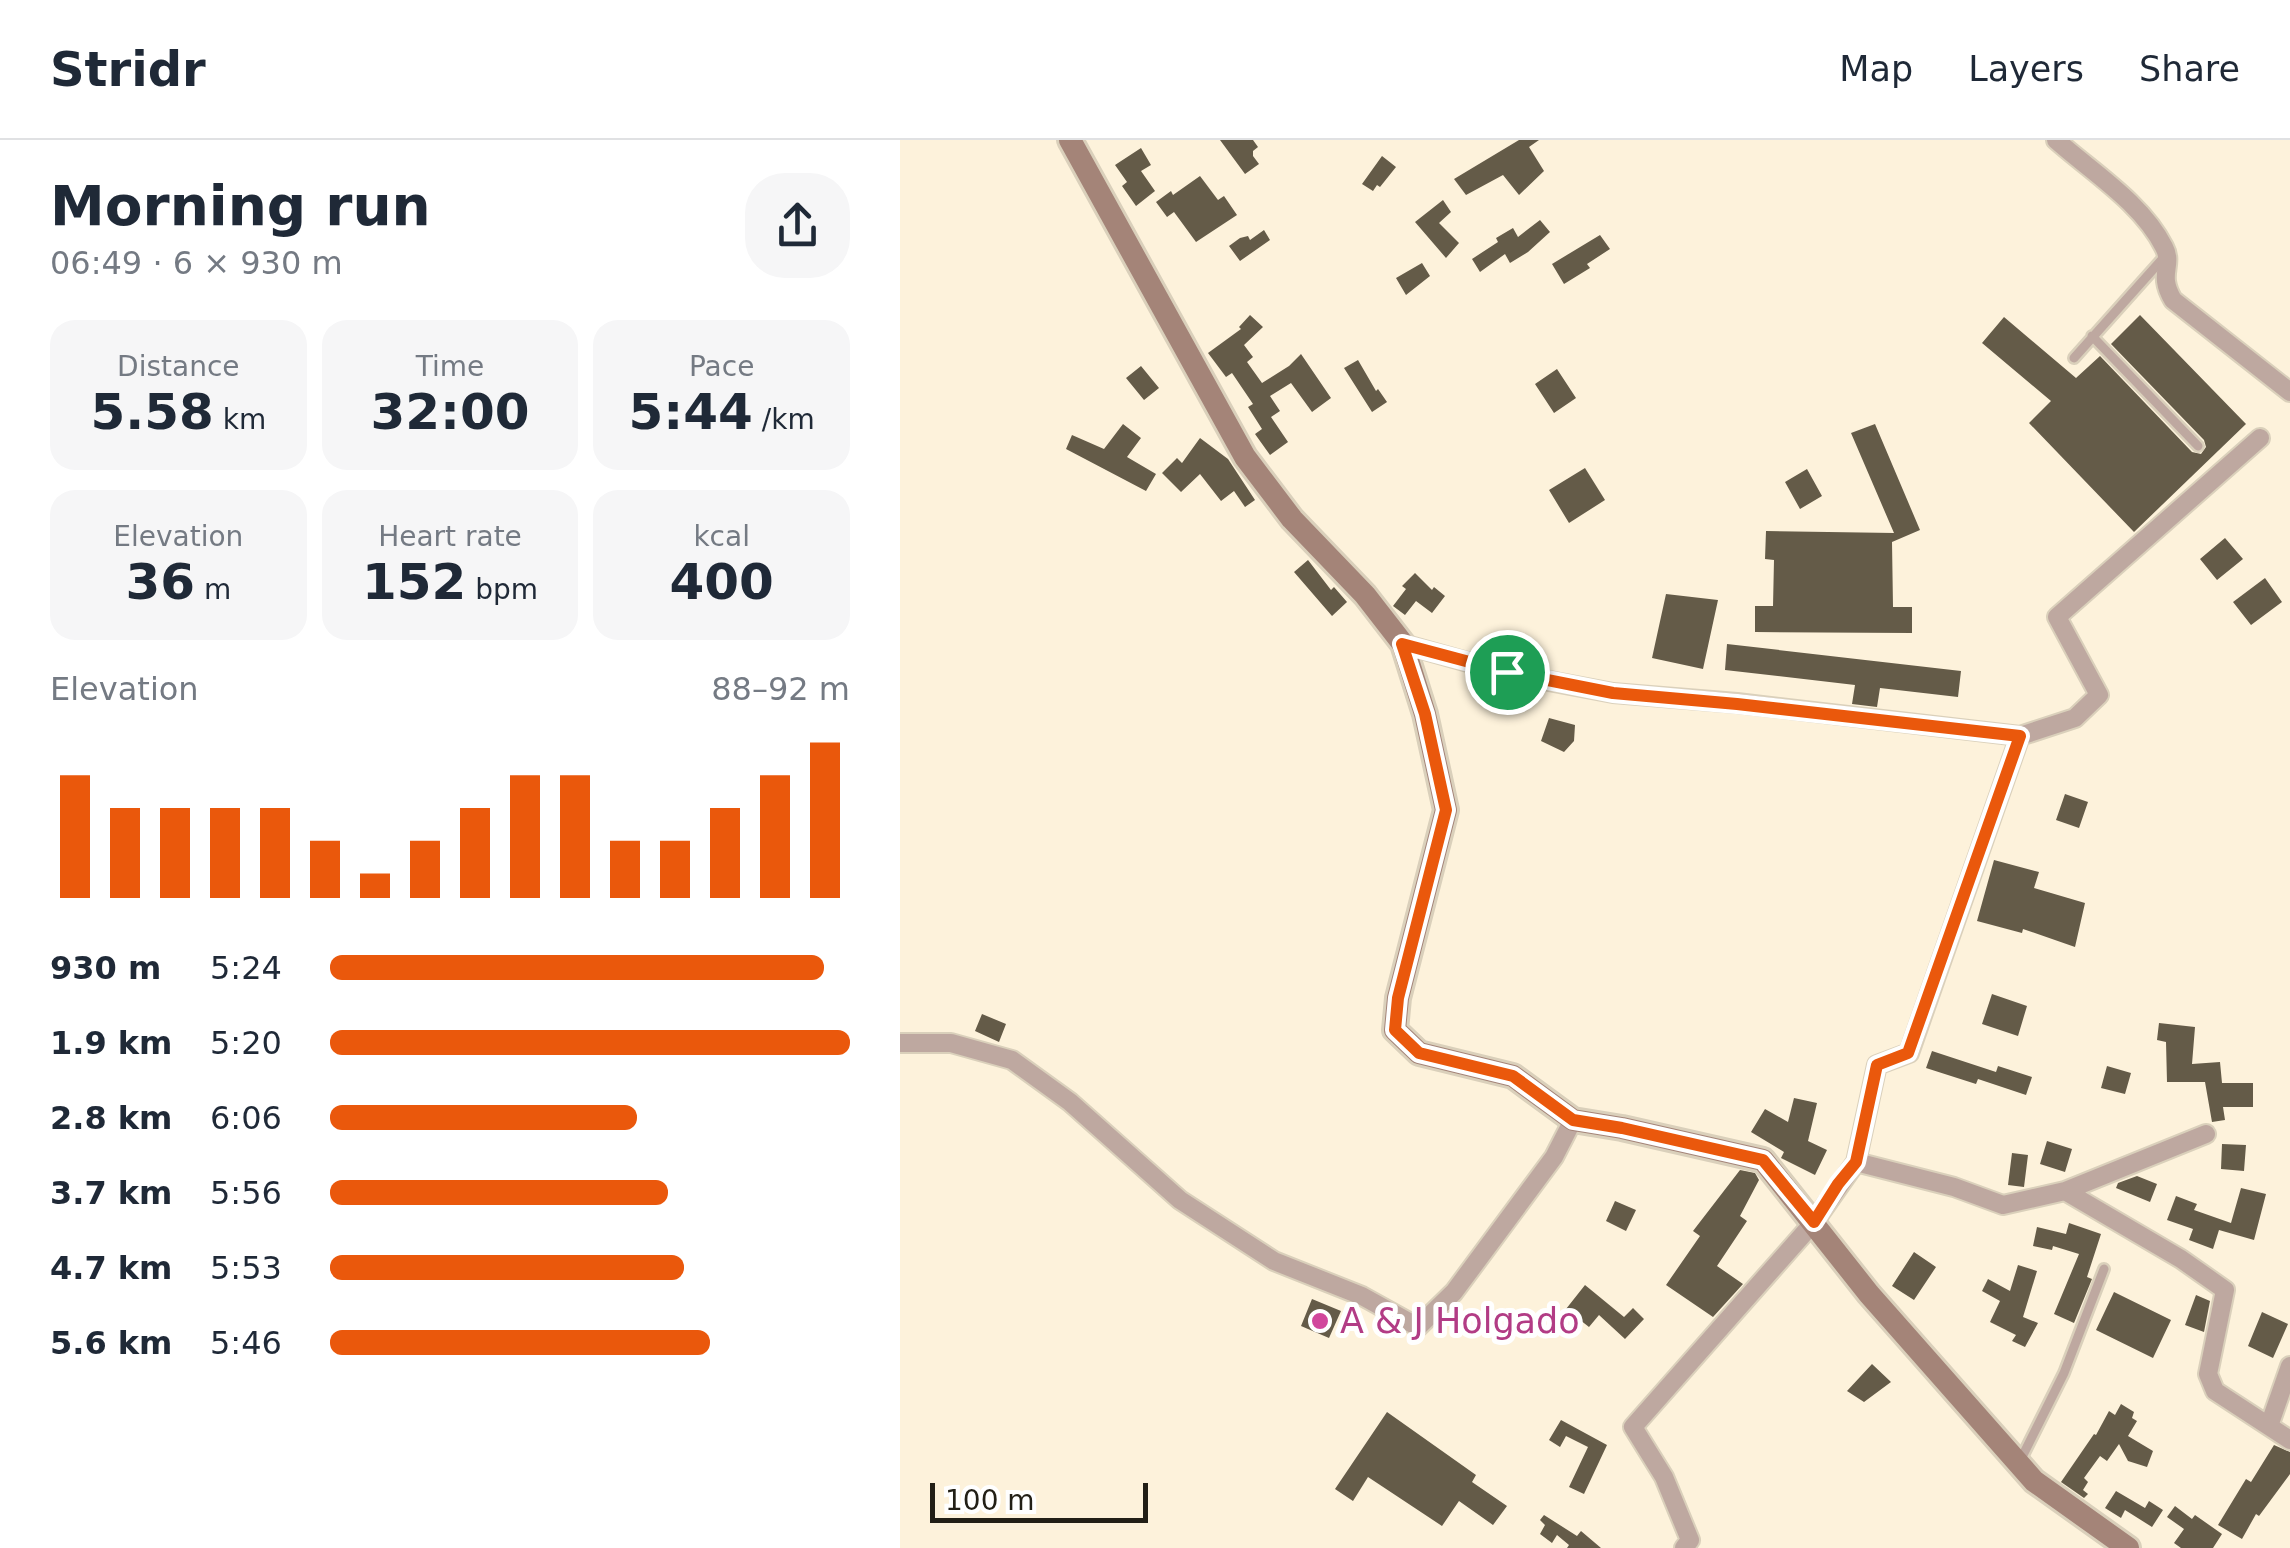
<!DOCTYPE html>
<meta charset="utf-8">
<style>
body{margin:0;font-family:"DejaVu Sans",sans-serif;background:#f6f6f7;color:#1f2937;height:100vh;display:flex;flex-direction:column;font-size:38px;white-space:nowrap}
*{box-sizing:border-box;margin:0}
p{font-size:32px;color:#747a83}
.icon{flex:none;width:55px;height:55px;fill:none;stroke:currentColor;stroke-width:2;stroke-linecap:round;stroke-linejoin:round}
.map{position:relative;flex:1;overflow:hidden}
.side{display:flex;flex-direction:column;background:#fff;width:900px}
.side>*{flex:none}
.scale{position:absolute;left:30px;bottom:25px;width:218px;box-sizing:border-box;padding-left:10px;border:5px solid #221f16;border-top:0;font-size:28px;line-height:35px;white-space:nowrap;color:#221f16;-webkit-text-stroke:8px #fff;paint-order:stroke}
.pin{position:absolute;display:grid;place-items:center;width:85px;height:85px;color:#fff;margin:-42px;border:5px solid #fff;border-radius:50%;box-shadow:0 2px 10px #0007}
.round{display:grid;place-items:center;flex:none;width:105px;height:105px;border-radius:40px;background:#f6f6f7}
.overview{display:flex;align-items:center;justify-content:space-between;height:170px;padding:0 50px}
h1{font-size:55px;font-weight:700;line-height:75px}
.figures{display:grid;grid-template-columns:repeat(3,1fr);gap:15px;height:170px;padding:10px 50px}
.figures div{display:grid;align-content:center;border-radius:25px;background:#f6f6f7;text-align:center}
.figures b{font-size:50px;font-weight:700}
.figures small{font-size:28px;font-weight:400}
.figures p{font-size:28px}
.chart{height:280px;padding:20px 50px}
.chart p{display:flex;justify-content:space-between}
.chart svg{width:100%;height:180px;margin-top:10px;stroke:#ea580c;stroke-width:6}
ul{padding:0 50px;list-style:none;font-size:32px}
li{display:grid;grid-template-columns:160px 120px 1fr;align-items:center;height:75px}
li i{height:25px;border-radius:12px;background:#ea580c}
header{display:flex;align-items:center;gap:60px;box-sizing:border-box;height:140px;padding:0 50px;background:#fff;border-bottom:2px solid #e0e1e3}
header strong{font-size:48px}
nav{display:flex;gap:55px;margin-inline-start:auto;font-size:35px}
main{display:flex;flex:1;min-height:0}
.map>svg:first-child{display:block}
</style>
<header>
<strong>Stridr</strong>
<nav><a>Map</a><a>Layers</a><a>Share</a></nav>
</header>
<main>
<section class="side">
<div class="overview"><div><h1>Morning run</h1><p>06:49 · 6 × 930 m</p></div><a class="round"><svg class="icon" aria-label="share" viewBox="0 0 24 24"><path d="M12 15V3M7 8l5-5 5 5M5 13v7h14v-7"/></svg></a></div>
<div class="figures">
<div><p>Distance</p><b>5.58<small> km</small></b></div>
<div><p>Time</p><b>32:00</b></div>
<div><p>Pace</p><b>5:44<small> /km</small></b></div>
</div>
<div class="figures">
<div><p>Elevation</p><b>36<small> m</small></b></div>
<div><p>Heart rate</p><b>152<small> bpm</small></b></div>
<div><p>kcal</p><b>400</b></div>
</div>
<div class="chart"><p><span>Elevation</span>88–92 m</p>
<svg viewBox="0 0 160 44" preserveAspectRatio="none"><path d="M5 44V14M15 44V22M25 44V22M35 44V22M45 44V22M55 44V30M65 44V38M75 44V30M85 44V22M95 44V14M105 44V14M115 44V30M125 44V30M135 44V22M145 44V14M155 44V6"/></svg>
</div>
<ul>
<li><b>930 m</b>5:24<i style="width:95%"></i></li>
<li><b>1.9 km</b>5:20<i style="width:100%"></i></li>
<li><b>2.8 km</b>6:06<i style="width:59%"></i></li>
<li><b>3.7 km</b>5:56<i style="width:65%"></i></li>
<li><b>4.7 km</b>5:53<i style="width:68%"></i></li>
<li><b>5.6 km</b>5:46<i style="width:73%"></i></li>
</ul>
</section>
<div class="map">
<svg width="1390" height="1408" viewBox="0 0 1390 1408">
<rect width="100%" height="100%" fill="#fdf2db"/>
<path fill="#645b48" d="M320,0h33l5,7 -5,4v5l6,8 -14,10z
M619,0h20l-10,7 15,24 -25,24 -16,-20 -37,20 -12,-16z
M241,8l10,17 -10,6 14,20 -19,15 -14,-20 5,-4 -12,-17z
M482,16l14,11 -16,20 -3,-2 -4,6 -11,-7z
M300,36l18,24 6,-4 13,19 -41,27 -22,-30 -7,5 -11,-15 15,-11 2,4z
M543,60l8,12 -12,11 20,20 -13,15 -31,-36z
M640,80l10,12 -22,20 -18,11 -5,-9 -25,18 -8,-13 26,-17 -2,-4 17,-10 5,9z
M364,90l6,10 -30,21 -11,-15 11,-8 8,-2 2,4z
M700,95l10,14 -23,15 3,4 -26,16 -12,-20z
M522,123l8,13 -24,19 -10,-17z
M350,175l13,12 -19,18 9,12 -6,5 15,21 27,-17 12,-12 30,44 -19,14 -21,-29 -21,13 10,15 -9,6 17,25 -18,13 -15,-21 7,-5 -14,-22 5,-3 -21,-31 -6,4 -18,-24 33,-24 -2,-2z
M1240,175l106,109 -112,108 -105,-109 22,-22 -69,-58 22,-26 72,61 24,-22 92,96 9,2 5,-7 -2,-7 -93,-96z
M458,220l18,31 2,-2 9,13 -15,10 -28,-44z
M241,226l18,22 -15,12 -18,-22z
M657,229l19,29 -22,15 -19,-29z
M223,284l18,14 -14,19 29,17 -10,17 -80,-42 6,-14 32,14z
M975,284l45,106 -28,12 1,65h19v26l-157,-1v-26h18l1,-46 -9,-1 1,-28 128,2 -43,-100z
M300,298l28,21 27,41 -10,7 -11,-16 -13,10 -21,-27 -19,18 -19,-19 15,-15 5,5z
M685,328l20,32 -36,23 -20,-33z
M907,329l15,27 -22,13 -15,-27z
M1325,398l18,21 -26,21 -17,-21z
M408,420l23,30 3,-3 13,15 -15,14 -38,-44z
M515,433l17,17 2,-3 11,9 -13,17 -16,-12 -11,14 -12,-9 13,-17 -4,-3z
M1365,438l17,24 -31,23 -18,-23z
M766,454l52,6 -15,69 -51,-11z
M827,504l234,27 -3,26 -78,-9 -3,19 -25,-3 3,-19 -130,-15z
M649,578l26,7 -1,16 -10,11 -23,-11z
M1165,654l23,8 -9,26 -23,-8z
M1094,720l45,12 -5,16 51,15 -10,44 -52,-18 -1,4 -45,-12z
M1092,854l35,12 -9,30 -36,-12z
M82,874l24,10 -7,18 -24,-11z
M1259,883l36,4 -3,37 28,-2 2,21h31v24h-30l2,13 -13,2 -7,-40h-38l-1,-40 -9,-2z
M1032,911l64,21 2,-6 34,11 -6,18 -48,-16 -2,5 -50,-16z
M1207,926l24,7 -6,21 -24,-6z
M894,958l23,5 -9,38 19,9 -12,25 -34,-17 3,-6 -33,-20 14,-23 23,13z
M1147,1001l25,8 -7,23 -25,-8z
M1322,1004l24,1 -2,26 -23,-2z
M1112,1013l16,2 -4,32 -16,-2z
M840,1030l15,3 4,7 -19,36 7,5 -30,45 26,18 -30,33 -47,-32 34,-49 -7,-5z
M1237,1036l20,8 -7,18 -34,-14 2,-5z
M1341,1048l25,6 -12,46 -35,-10 -6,19 -24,-9 4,-11 -26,-9 9,-24 21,8 -3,6 37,13z
M715,1061l21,9 -10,21 -20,-10z
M1169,1083l32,11 -14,43 5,2 -18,44 -20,-9 25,-60 -26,-8 -1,4 -19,-4 4,-19 29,7z
M1014,1112l22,15 -22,33 -22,-14z
M1118,1125l19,6 -14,46 15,6 -13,24 -13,-6 4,-6 -26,-13 10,-21 -18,-10 6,-12 22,12z
M685,1145l39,32 9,-9 11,11 -19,20 -26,-24 -10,12 -23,-18z
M1214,1152l57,28 -18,38 -57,-28z
M1296,1155l14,6 -6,31 -19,-7z
M412,1159l29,12 -12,27 -28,-12z
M1362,1172l26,12 -15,34 -25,-12z
M972,1224l19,18 -27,20 -17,-11z
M1221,1264l13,8 -2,6 5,3 -9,15 25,15 -6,16 -19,-6 -9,-17 -12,17 -7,-5 -16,22 4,4 -5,8 5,4 -4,4 -23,-16 33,-48 2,1 13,-24 6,4z
M487,1272l89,63 -4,7 35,24 -14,19 -34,-24 -17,25 -74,-49 -15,24 -18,-12z
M661,1280l46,25 -23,49 -15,-7 19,-40 -22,-11 -6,11 -11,-7z
M1374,1305l16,7v22l-31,42 -3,-2 -14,25 -24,-14 28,-46 5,3z
M1216,1351l29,17 4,-7 14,9 -11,17 -27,-17 -4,8 -16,-10z
M1275,1366l17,13 3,-4 27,19 -9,14h-32l-7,-5 10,-14 -17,-12z
M644,1375l33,21 4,-5 20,17h-34l2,-3 -12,-10 -5,8 -12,-9 5,-9 -5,-5z"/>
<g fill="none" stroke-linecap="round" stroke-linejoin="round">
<g stroke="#dad0bb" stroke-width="14">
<path id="lane" d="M1192,196l106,110
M1174,218l92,-103
M1119,1323l45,-90 40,-104"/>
</g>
<g stroke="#dad0bb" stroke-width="22">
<path id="street" d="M1156,0c36,32 86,63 108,107 10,19 -7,26 9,53l117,92
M503,504l104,29 106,20 124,10 283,33
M0,903h51l61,17 58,42 110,98 94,61 88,35 56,31 36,-35 100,-135 19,-37
M956,1022l21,-97 32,-12 111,-317 55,-18 24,-23 -42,-78 203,-179
M1165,1051l141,-57
M1369,1286l21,-60
M784,1408l6,-8 -26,-63 -31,-50 181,-205 42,-60 98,25 49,18 62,-14 116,68 44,31 -17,84 7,17 75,49"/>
</g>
<g stroke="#dad0bb" stroke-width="28">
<path id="secondary" d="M170,0l175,317 47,62 73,76 38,49 22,70 21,96 -48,188 -3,32 24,23 94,23 60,44 49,8 141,32 106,134 165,187 94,67"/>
</g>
<use href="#lane" stroke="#bea8a0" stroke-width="9"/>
<use href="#street" stroke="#bea8a0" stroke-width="18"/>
<use href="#secondary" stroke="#a48478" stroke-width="22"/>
</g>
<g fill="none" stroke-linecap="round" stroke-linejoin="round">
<g stroke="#fff" stroke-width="20">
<path id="route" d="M502,504l105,28 106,21 124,11 283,32 -112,317 -31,12 -21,97 -18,22 -24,38 -51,-62 -141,-32 -49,-8 -60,-44 -94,-23 -24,-23 3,-32 48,-188 -21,-96z"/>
</g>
<use href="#route" stroke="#ea580c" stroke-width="12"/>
</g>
<circle fill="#d1479c" stroke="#fff" stroke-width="4" cx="420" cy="1181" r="10"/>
<g text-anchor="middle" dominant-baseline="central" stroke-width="10" stroke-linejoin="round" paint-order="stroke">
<g font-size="35" fill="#b23c85" stroke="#fff" text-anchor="start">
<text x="440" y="1181">A &amp; J Holgado</text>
</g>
</g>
</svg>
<div class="scale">100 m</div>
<div class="pin" style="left:607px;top:532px;background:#1e9e55"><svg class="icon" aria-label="arrive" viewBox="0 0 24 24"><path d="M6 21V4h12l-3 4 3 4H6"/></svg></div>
</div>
</main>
